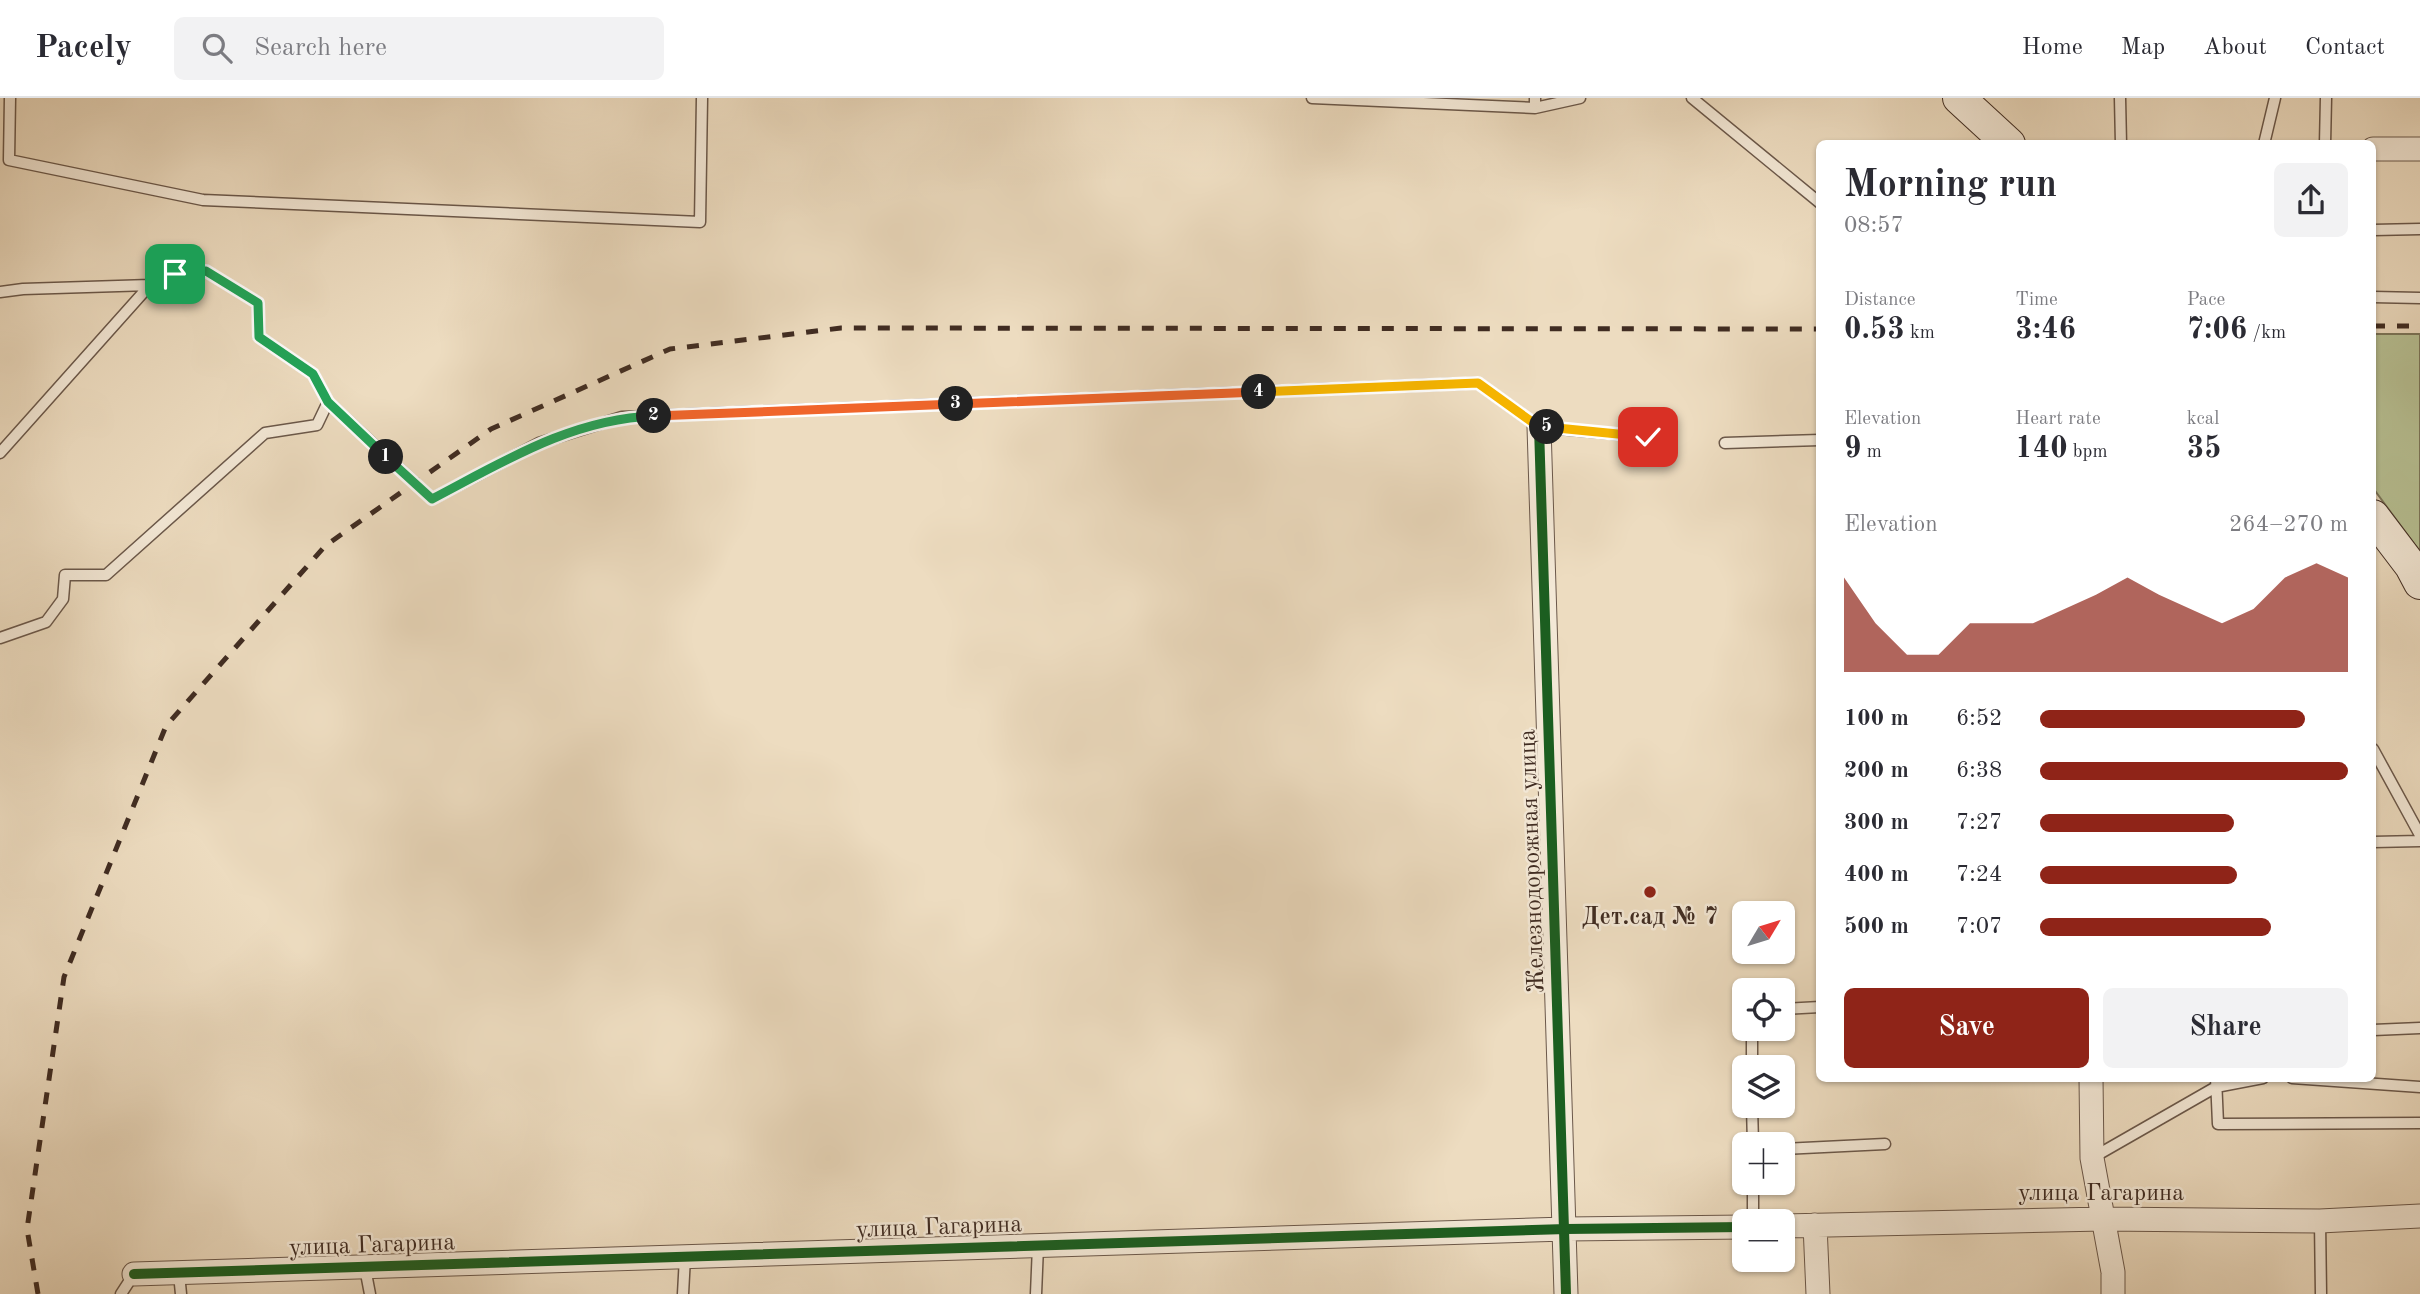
<!DOCTYPE html>
<meta charset="utf-8">
<style>
body{margin:0;font-family:"Old Standard TT",serif;background:#f2f2f3;color:#2b2b33;height:100vh;display:flex;flex-direction:column;font-size:26px;white-space:nowrap}
*{box-sizing:border-box;margin:0}
p{font-size:23px;color:#7c7c81}
.icon{flex:none;width:38px;height:38px;fill:none;stroke:currentColor;stroke-width:2;stroke-linecap:round;stroke-linejoin:round}
.map{position:relative;flex:1;overflow:hidden}
.drawer{position:absolute;left:1816px;top:42px;width:560px;height:942px;display:flex;flex-direction:column;background:#fff;border-radius:10px;box-shadow:0 2px 5px #0004}
.drawer>*{flex:none}
.needle{width:46px;rotate:52deg}
.buttons{position:absolute;left:1732px;top:803px;display:grid;gap:14px}
.buttons a{display:grid;place-items:center;width:63px;height:63px;border-radius:10px;background:#fff;box-shadow:0 2px 5px #0004;font-size:35px}
.pin{position:absolute;display:grid;place-items:center;width:60px;height:60px;color:#fff;margin:-30px;border-radius:14px;box-shadow:0 4px 10px #0006}
.km{position:absolute;width:35px;height:35px;margin:-18px;border-radius:50%;background:#222;color:#fff;font-size:19px;line-height:35px;text-align:center}
.round{display:grid;place-items:center;flex:none;width:74px;height:74px;border-radius:10px;background:#f2f2f3}
.summary{display:flex;align-items:center;justify-content:space-between;height:119px;padding:0 28px}
h1{font-size:38px;font-weight:700;line-height:52px}
.metrics{display:grid;grid-template-columns:repeat(3,1fr);gap:10px;height:119px;padding:7px 28px}
.metrics div{display:grid;align-content:center}
.metrics b{font-size:30px;font-weight:700}
.metrics small{font-size:19px;font-weight:400}
.metrics p{font-size:19px}
.chart{height:196px;padding:14px 28px}
.chart p{display:flex;justify-content:space-between}
.chart svg{width:100%;height:126px;margin-top:7px;fill:#8f2418;opacity:.7}
.cta{display:flex;gap:14px;margin-top:auto;padding:14px 28px}
.cta a{flex:1;height:80px;border-radius:10px;background:#8f2418;color:#fff;font-size:28px;font-weight:700;line-height:80px;text-align:center}
.cta a+a{background:#f2f2f3;color:#2b2b33}
ul{padding:0 28px;list-style:none;font-size:23px}
li{display:grid;grid-template-columns:112px 84px 1fr;align-items:center;height:52px}
li i{height:18px;border-radius:9px;background:#8f2418}
header{display:flex;align-items:center;gap:42px;box-sizing:border-box;height:98px;padding:0 35px;background:#fff;border-bottom:2px solid #e1e1e2}
header strong{font-size:33px}
nav{display:flex;gap:38px;margin-inline-start:auto;font-size:24px}
.search{width:490px;height:63px;background:#f2f2f3;display:flex;align-items:center;gap:18px;box-sizing:border-box;padding:0 24px;border-radius:10px;color:#7c7c81;font-size:26px}
.map>svg:first-child{display:block}
</style>
<header>
<strong>Pacely</strong>
<div class="search"><svg class="icon" aria-label="search" viewBox="0 0 24 24"><circle cx="10" cy="10" r="6"/><path d="M15 15l6 6"/></svg>Search here</div>
<nav><a>Home</a><a>Map</a><a>About</a><a>Contact</a></nav>
</header>
<div class="map">
<svg width="2420" height="1196" viewBox="0 0 2420 1196">
<rect width="100%" height="100%" fill="#eddcc0"/>
<filter id="stains"><feTurbulence type="fractalNoise" baseFrequency=".00286" numOctaves="4"/><feColorMatrix values="0 0 0 0 .2 0 0 0 0 .09 0 0 0 0 .02 0 0 0 .5 -.17"/></filter>
<radialGradient id="worn" r=".72"><stop offset=".6" stop-color="#630" stop-opacity="0"/><stop offset="1" stop-color="#630" stop-opacity=".3"/></radialGradient>
<path fill="#b7c093" stroke="#7c765a" stroke-width="2" d="M2373,236h47v218l-47,-64z"/>
<g fill="none" stroke-linecap="round" stroke-linejoin="round">
<g stroke="#6b584a" stroke-width="13">
<path id="lane" d="M10,0l-1,62 194,40 497,22 2,-124
M1312,0l223,10
M1535,0v10l45,-10
M1692,0l128,105
M2120,0l1,46
M2264,46l11,-46
M2325,46l1,-46
M2373,132l47,-1
M150,187l25,-11 31,-3 52,32 1,34 54,37 15,28 104,97 107,-56 83,-26 856,-34 61,44 109,10
M0,194l23,-3 127,-4 -150,168
M2373,199l47,1
M1725,345l95,-3
M0,540l46,-16 17,-23 2,-24h41l159,-142 52,-8 11,-23
M2373,651l47,86
M2373,744l47,-1
M1783,911l37,-2
M1752,931v39
M2373,932l47,-2
M2216,980l2,46 202,-1
M2292,980l128,9
M1752,1008l1,38
M1783,1051l102,-5
M2092,1060l124,-71 47,-9
M1753,1085v39
M2320,1123l1,73
M365,1170l5,26
M179,1176l2,20
M121,1196l13,-20
M683,1196l2,-37
M1036,1196l2,-48"/>
</g>
<g stroke="#6b584a" stroke-width="25">
<path id="street" d="M2373,51h47
M1539,329l27,867
M2091,980l1,80 21,114v22
M1815,1127l3,69
M1783,1128l320,-7 217,2 100,-5
M134,1176l1432,-45 179,-2"/>
</g>
<g stroke="#402c22" stroke-width="34">
<path id="secondary" d="M1959,0l50,46
M2373,418l38,50 9,17"/>
</g>
<use href="#lane" stroke="#f3e8d6" stroke-width="10"/>
<use href="#street" stroke="#f3e8d6" stroke-width="23"/>
<use href="#secondary" stroke="#f3e8d6" stroke-width="32"/>
<path stroke="#402c22" stroke-width="5" stroke-dasharray="12 12" stroke-linecap="butt" d="M2373,228h47
M38,1196l-11,-65 37,-252 102,-251 159,-180 166,-117 179,-80 171,-21 979,1"/>
<g stroke="#f3e8d6" stroke-width="15">
<path id="cycleway" d="M1539,329l27,867
M134,1176l1432,-45 179,-2"/>
</g>
<use href="#cycleway" stroke="#1b5e20" stroke-width="10"/>
</g>
<g fill="none" stroke-linecap="round" stroke-linejoin="round">
<g stroke="#fff" stroke-width="14">
<path id="split-1" d="M175,176l31,-3 52,32 1,34 54,37 15,28 58,55"/>
</g>
<g stroke="#fff" stroke-width="14">
<path id="split-2" d="M386,359l46,42c71,-37 139,-80 222,-83"/>
</g>
<g stroke="#fff" stroke-width="14">
<path id="split-3" d="M654,318l302,-12"/>
</g>
<g stroke="#fff" stroke-width="14">
<path id="split-4" d="M956,306l303,-12"/>
</g>
<g stroke="#fff" stroke-width="14">
<path id="split-5" d="M1259,294l219,-9 61,44h8"/>
</g>
<g stroke="#fff" stroke-width="14">
<path id="split-6" d="M1547,329l101,10"/>
</g>
<use href="#split-1" stroke="#22a559" stroke-width="9"/>
<use href="#split-2" stroke="#22a559" stroke-width="9"/>
<use href="#split-3" stroke="#f0652b" stroke-width="9"/>
<use href="#split-4" stroke="#f0652b" stroke-width="9"/>
<use href="#split-5" stroke="#f5b400" stroke-width="9"/>
<use href="#split-6" stroke="#f5b400" stroke-width="9"/>
</g>
<circle fill="#8f2418" stroke="#f3e8d6" stroke-width="2.5" cx="1650" cy="794" r="7"/>
<g text-anchor="middle" dominant-baseline="central" stroke-width="5" stroke-linejoin="round" paint-order="stroke">
<g font-size="24" fill="#402c22" stroke="#f3e8d6">
<text transform="translate(1533 763) rotate(-92)">Железнодорожная улица</text>
<text x="2101" y="1096">улица Гагарина</text>
<text transform="translate(939 1130) rotate(-2)">улица Гагарина</text>
<text transform="translate(372 1148) rotate(-2)">улица Гагарина</text>
</g>
<g font-size="24" font-weight="bold" fill="#402c22" stroke="#f3e8d6">
<text x="1650" y="820">Дет.сад № 7</text>
</g>
</g>
<rect width="100%" height="100%" filter="url(#stains)"/>
<rect width="100%" height="100%" fill="url(#worn)"/>
</svg>
<div class="buttons">
<a><svg class="needle" viewBox="-14 -14 28 28"><path d="M0-13l5 13h-10z" fill="#e53935"/><path d="M0 13l5-13h-10z" fill="#7c7c81"/></svg></a>
<a><svg class="icon" aria-label="locate" viewBox="0 0 24 24"><circle cx="12" cy="12" r="6"/><path d="M12 2v4M12 18v4M2 12h4M18 12h4"/></svg></a>
<a><svg class="icon" aria-label="layers" viewBox="0 0 24 24"><path d="M12 4l9 5-9 5-9-5zM3 14l9 5 9-5"/></svg></a>
<a>+</a>
<a>−</a>
</div>
<div class="pin" style="left:175px;top:176px;background:#1e9e55"><svg class="icon" aria-label="arrive" viewBox="0 0 24 24"><path d="M6 21V4h12l-3 4 3 4H6"/></svg></div>
<div class="pin" style="left:1648px;top:339px;background:#d93025"><svg class="icon" aria-label="check" viewBox="0 0 24 24"><path d="M5 12l5 5 9-10"/></svg></div>
<b class="km" style="left:386px;top:359px">1</b>
<b class="km" style="left:654px;top:318px">2</b>
<b class="km" style="left:956px;top:306px">3</b>
<b class="km" style="left:1259px;top:294px">4</b>
<b class="km" style="left:1547px;top:329px">5</b>
<section class="drawer">
<div class="summary"><div><h1>Morning run</h1><p>08:57</p></div><a class="round"><svg class="icon" aria-label="share" viewBox="0 0 24 24"><path d="M12 15V3M7 8l5-5 5 5M5 13v7h14v-7"/></svg></a></div>
<div class="metrics">
<div><p>Distance</p><b>0.53<small> km</small></b></div>
<div><p>Time</p><b>3:46</b></div>
<div><p>Pace</p><b>7:06<small> /km</small></b></div>
</div>
<div class="metrics">
<div><p>Elevation</p><b>9<small> m</small></b></div>
<div><p>Heart rate</p><b>140<small> bpm</small></b></div>
<div><p>kcal</p><b>35</b></div>
</div>
<div class="chart"><p><span>Elevation</span>264–270 m</p>
<svg viewBox="0 0 160 44" preserveAspectRatio="none"><path d="M0 44V11L10 27L20 38L30 38L40 27L50 27L60 27L70 22L80 17L90 11L100 17L110 22L120 27L130 22L140 11L150 6L160 11V44z"/></svg>
</div>
<ul>
<li><b>100 m</b>6:52<i style="width:86%"></i></li>
<li><b>200 m</b>6:38<i style="width:100%"></i></li>
<li><b>300 m</b>7:27<i style="width:63%"></i></li>
<li><b>400 m</b>7:24<i style="width:64%"></i></li>
<li><b>500 m</b>7:07<i style="width:75%"></i></li>
</ul>
<div class="cta"><a>Save</a><a>Share</a></div>
</section>
</div>
